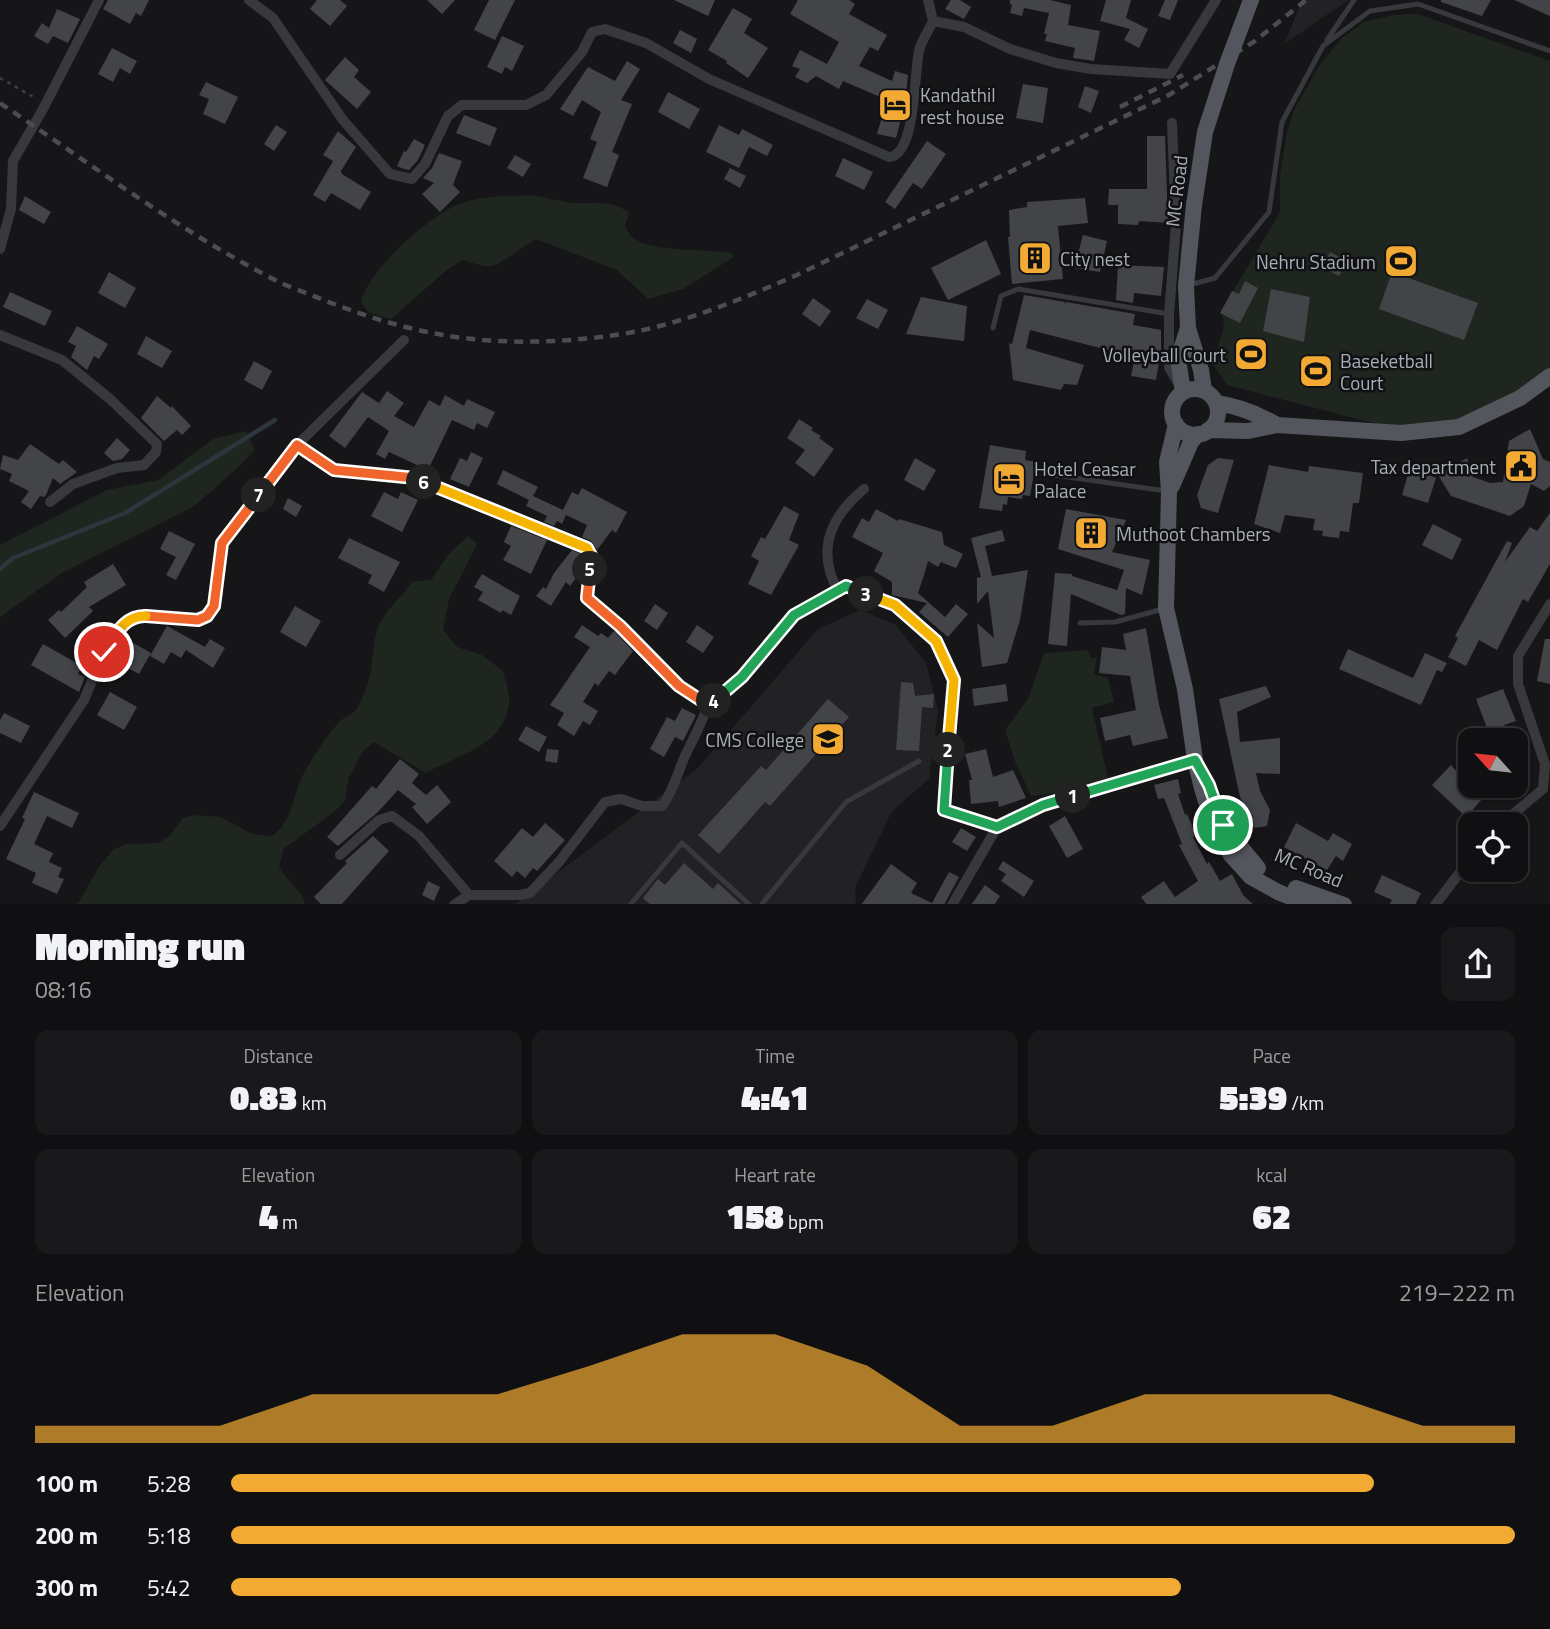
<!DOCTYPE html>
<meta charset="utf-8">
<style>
body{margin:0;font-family:"Titillium Web",sans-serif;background:#19191b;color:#f1f3f6;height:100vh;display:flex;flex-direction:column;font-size:26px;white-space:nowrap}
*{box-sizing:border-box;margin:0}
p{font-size:23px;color:#9c9d9f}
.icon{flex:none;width:38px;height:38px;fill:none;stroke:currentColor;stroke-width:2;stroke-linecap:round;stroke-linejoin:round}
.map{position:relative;height:904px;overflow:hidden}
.drawer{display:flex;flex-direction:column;background:#101012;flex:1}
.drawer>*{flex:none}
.needle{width:46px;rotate:297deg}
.fabs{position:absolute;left:1458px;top:728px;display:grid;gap:14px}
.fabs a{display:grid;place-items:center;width:70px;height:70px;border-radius:14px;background:#101012;box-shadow:0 2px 5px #0004,0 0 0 2px #303032;font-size:35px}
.pin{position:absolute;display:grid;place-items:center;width:60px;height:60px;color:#fff;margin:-30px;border:4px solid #fff;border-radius:50%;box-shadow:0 2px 7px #0007}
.km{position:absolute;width:35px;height:35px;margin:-18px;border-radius:50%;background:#222;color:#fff;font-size:19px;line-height:35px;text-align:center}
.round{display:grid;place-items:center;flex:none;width:74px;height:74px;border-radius:14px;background:#19191b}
.summary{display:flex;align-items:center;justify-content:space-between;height:119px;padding:0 35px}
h1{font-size:38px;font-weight:800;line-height:52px}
.stats{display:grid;grid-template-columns:repeat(3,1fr);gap:10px;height:119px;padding:7px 35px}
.stats div{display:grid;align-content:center;border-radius:14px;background:#19191b;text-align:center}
.stats b{font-size:35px;font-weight:800}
.stats small{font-size:19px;font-weight:400}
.stats p{font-size:19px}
.chart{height:196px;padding:14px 35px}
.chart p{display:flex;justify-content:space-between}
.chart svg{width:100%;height:126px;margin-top:7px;fill:#f2aa34;opacity:.7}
ul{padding:0 35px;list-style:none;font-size:23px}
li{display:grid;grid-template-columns:112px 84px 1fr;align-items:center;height:52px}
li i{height:18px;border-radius:9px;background:#f2aa34}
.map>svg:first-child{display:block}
</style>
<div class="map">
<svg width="1550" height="905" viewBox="0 0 1550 905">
<rect width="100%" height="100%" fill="#161618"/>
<path fill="#222225" d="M1306,0h43l-65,44 16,-38z
M860,610l36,15 30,38 12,48 -9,68 -37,32 -37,77 1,16 -342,1 184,-137 120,-139z"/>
<path fill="#1e261f" d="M1418,14l132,47v314l-53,33 -63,20h-42l-165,-43 -14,-21 11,-37 -2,-17 58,-98v-36l7,-44 7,-22 27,-47 21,-25 22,-16 29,-7z
M530,195c15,2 30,7 45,8 19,1 38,-4 54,10l-4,13c2,4 6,11 10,13 18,13 73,10 97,14l2,4 -51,32 -35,10 -31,-29 -81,-31c-9,5 -38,27 -45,27 -8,1 -20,-4 -28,-6l-15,9 -57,50 -23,-7 -7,-10c7,-32 68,-86 98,-98 22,-8 49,-8 71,-9z
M246,431l9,19 -23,23 -39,34 -133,67 -60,43v-72l107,-55 51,-10 55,-41z
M468,536l9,8 -28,55 -6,31 14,17 25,8 21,16c2,9 7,22 6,32 -4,43 -52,52 -83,70l-52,-31 -11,9 -14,26 -4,24 -12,12 -50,36 -4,19 24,29 2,7h-230l4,-2 21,-37 14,-16 13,-5 31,-1 11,-7 14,-18 13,-3 25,2 31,17 20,2c23,-18 19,-38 31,-61 10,-18 23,-39 37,-54 4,-4 10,-5 14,-9 4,-4 8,-13 10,-19 10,-20 7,-42 13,-63 6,-18 24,-32 35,-48l19,-2 17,-25z
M1088,650l3,8 6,-1 -3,17 14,4 6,24 -22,6 16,71 -42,13 -35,4 -15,-32 -11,-34 23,-31 16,-46z"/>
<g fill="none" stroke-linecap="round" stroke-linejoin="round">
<path stroke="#2c363c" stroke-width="4.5" d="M0,569l13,-11 112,-45 150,-93"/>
</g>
<path fill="#424448" d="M108,0h41l-8,16 -5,-3 -6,11 -27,-15z
M317,0h23l7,6 -17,20 -20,-17z
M427,0h28l-13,14z
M489,0h26l-20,40 -21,-10z
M674,0h41l-7,16z
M798,0h51l6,4 -6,10 38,21 -9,16 -8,-4 -11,19 33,15 3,-10 13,4 -3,29 -9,34 -19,-4 10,-34 -44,-19 -4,8 -23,-13 -9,7 -12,-6 5,-8 -8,-3 8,-16 27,14 12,-22 -49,-28z
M951,0h9l11,7 -7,12 -19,-10z
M1010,0h40l21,5 -3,20 32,6 -6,30 -21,-3 2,-10 -30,-7 2,-7h-3l5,-21 -25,-5 -2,8 -12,-3 2,-8 -2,-1z
M1106,0h25l-5,18 22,11 -9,19 -15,-8 6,-11 -30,-8z
M1165,0h13l-8,20 -12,-4z
M1441,0h50l-9,16 -41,-14z
M1514,0h36v16z
M733,8l19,11 -8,14 24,15 -20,30 -22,-15 1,-2 -19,-11z
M57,9l23,10 -12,24 -15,-7 -5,8 -14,-8 8,-13 7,5z
M680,30l17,9 -6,14 -18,-10z
M502,36l22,10 -12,25 -7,-4 -3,7 -15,-7z
M112,48l25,13 -7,13 -10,-6 -7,14 -15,-8z
M345,57l14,13 -5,7 17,15 -14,17 -32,-29z
M627,61l13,8 -19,31 11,4 -20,48 7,3 -12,32 -24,-9 14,-36 -7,-3 11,-27 -19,-12 -9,16 -13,-7 28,-42 27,14z
M206,82l32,15 -13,27 -22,-10 6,-15 -10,-4z
M1023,84l25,4 -5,35 -27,-5z
M1085,86l14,5 -8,22 -13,-6z
M668,92l32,17 -11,20 -31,-17z
M464,115l33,13 -7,18 -34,-13z
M276,125l11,7 -13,19 -10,-7z
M719,125l20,10 3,-6 31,16 -6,11 -18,-9 -10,21 -33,-16z
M338,131l18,16 -15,24 1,3 29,18 -11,18 -29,-17 -6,9 -12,-7 20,-34 -10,-6z
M1147,136h18l3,87 -29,-2 -1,4 -20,-1v-19h-10l1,-16h38z
M414,139l11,6 -7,15 -9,10 -5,-1 -7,-3 7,-15 2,1z
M927,141l19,13 -24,35 -9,-6 -18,26 -10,-7z
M439,153l23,8 -9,24 7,7 -20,20 -18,-18 12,-11 -11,-5 9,-10z
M515,155l16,9 -8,13 -16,-9z
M843,158l30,14 -9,18 -29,-14z
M730,168l16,8 -6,12 -16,-9z
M25,196l26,16 -7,12 -25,-14z
M1085,198l3,25 -30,3 5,53 -51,5 -4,-47h2l-1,-27 18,-3v-5z
M1083,235l24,6 -7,31 -26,-4z
M986,240l15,34 -53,26 -17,-32z
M1330,252l17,9 -8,15 -17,-9z
M1118,265l46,2 -3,29 -27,-3 -1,10 -17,-3z
M109,272l27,16 -11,20 -27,-15z
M1392,272l86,31 -14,37 -85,-31z
M1245,281l13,7 -18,35 -20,-10 12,-22 7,3z
M1271,289l39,8 -6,45 -41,-11z
M10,292l42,19 -7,15 -42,-19z
M1024,295l41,7v4l1,-4 69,12 -2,11 28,5v20l-5,30 -25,-4 4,-19 -105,-27 -4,18 58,17 -7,20 -13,-1 -3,6 -48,-10 -4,-37 3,1z
M921,297l46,9 -3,35 -58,-7z
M813,298l18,13 -11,16 -18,-13z
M867,299l21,11 -10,19 -22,-11z
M77,326l31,18 -9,15 -5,-3 -7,14 -16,-13 5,-11 -8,-4z
M146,336l26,15 -10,17 -25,-14z
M254,361l18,10 -10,19 -18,-10z
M387,391l17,12 -10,13 20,11 15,-27 11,6 5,-11 19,11 3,-7 28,13 -8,16 -10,-5 -3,7 -22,-10 -24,50 -39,-18 -4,7 -9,-5 13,-23 -21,-14 -23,31 -16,-12 33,-44 17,11z
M157,396l14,12 1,-2 19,20 -9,9 -5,-5 -13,11 -23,-23z
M799,419l14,9 -2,2 10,6 -2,2 15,11 -20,28 -19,-14 10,-13 -18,-12z
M1530,429l13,30 7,3v24l-6,5 -13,-7 -7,22 -14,10 -59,-20 -13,-21 29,-17 6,19 17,6 13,-1 6,-41z
M117,438l13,12 -8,9 -9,2 -9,-8z
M30,444l29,20 4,-4 14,12 -17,12 -7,-6 -7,17 -2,2 -4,-1 -9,13 -10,-7 8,-11 -20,-10 3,-7 -12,-5 3,-14 15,5z
M990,445l36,6 -1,9 11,2 -6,34 -7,-1 -1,4 -14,-2 -1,8 -4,-1 -1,7 -23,-3z
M471,452l12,6 -14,29 -19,-8 10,-21 7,3z
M915,458l21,12 -12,21 -20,-11z
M1218,458l16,2 -16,53 -17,-5 -4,-13 11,-30z
M1269,465l39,7 1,-6 54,7 -4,30h-6l-4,29 -9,-1 -1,7 -17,-2 1,-5 -10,-1 2,-11 -30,-4 -5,18 -26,-9z
M1410,467l26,11 -8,25 -26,-8z
M503,470l35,17 -5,9 30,14 9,-18 6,3 4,-7 45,24 -11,21 -4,-3 -15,20 -6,-9 -9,-4 5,-12 -21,-10 -4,9 -5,-3 -3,5 -10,-4 3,-6 -21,-10 3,-6 -32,-16z
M384,492l14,7 3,-7 17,8 -16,32 -31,-16z
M288,498l14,8 -6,11 -13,-8z
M784,506l15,8 -10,26 10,5 -28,50 -23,-11 11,-23 -8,-5 10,-19 4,2z
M876,509l22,12 1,-2 43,13 2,13 19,9 -7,14 -15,-6 -3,5 -10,-6 -4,14 -3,-2 3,2 -6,18 27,24 11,-13 12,10 -20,23 -29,-25 8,-9 -35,-8v-13l-18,-11 9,-18 -31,-16 10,-19 7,4z
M1066,509l60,11 -14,32 38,8 -8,35 -16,-7 -1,26 -4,1 -50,-21 -4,52 -19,-2 7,-71 17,1v2l45,14 7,-20 -66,-21z
M1550,513v51l-22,38 -5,-3 -26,51 -18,-10 -13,26 -18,-9 10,-19 -3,-2 52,-95 5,2 -7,19 25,-35 7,4z
M1433,524l29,15 -10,21 -30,-15z
M511,526l36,14 -16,34 -28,-14 8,-14 -7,-4z
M1002,530l3,11 -20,5 7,30 36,-6 -8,50 -13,43 -25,4 -5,-44 17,15 -6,-47 -11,13v-26l4,-1 -10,-39z
M169,531l26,13 -19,36 -10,-5 10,-18 -16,-8z
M349,538l51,24 -16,30 -16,-9 4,-8 -34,-17z
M572,550l9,4 4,6 -3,10 -12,16 -4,-4 -15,24 -15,-10 7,-9 3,2 8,-16z
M113,564l13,21 -37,22 4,4 -28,27 -17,-18 11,-10 2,2 26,-25 -3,-5z
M482,574l38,22 -9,19 -9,-5 -1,3 -23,-13 5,-8 -9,-5z
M655,604l13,9 -11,17 -13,-9z
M295,606l26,15 -15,26 -26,-15z
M582,625l16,11 3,-3 7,5 6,-7 19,20 -18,24 -6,-4 -11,15 -3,-3 -12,19 15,9 -8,14 -7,-4 -9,15 -17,-11 7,-12 -14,-8 40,-58 -16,-10z
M697,625l17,12 -11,16 -17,-11z
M167,626l38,21 5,-8 15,9 -12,20 -27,-18 -5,8 -10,-6 -7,12 -14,-8z
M1146,628l13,77 9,33 -35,8 -3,-11 -25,6 -5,-23 36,-8 -6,-34 -31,-3 3,-26 24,3 -3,-16z
M1545,639h5v45l-13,-3z
M130,641l21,12 -12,21 -21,-11z
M43,644l39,22 -4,8 7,3 -6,15 -48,-27z
M1348,649l65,29 12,-25 22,10 -5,9 -5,-2 -16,35 -82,-36z
M901,682l12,1 2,13 19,-2 -1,14 -11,-1 -3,44 -23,-1z
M1006,684l2,17 -34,5 -2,-17z
M1266,686l5,11 -34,15 3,30 40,-4v36l-24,-1 4,18 10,19 -3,16 -13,2 -14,-31 -21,-98z
M1503,689l13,32 -12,4 11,15h-47l19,-12 -11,-29z
M110,692l27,15 -13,23 -27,-15z
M828,699l21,18 -79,89 -5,-4 -46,52 -21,-19 63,-69 5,4z
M682,708l14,7 -13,26 -8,-4 -11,20 -14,-8 17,-32 8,4z
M4,713l26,13 -9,17 -21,-10v-13z
M526,726l21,11 -8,15 -21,-12z
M1516,741l13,18 -13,18z
M547,749l12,1 -2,13 -12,-2z
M986,749l7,28 20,-7 13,28 -27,9 -1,-6 -27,3 -2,-24h3l-7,-26z
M400,759l19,15 -7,9 14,12 11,-10 14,17 -24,22 -15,-17 4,-3 -18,-14 -20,22 -40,34 -11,-9 45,-51 4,3z
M1451,765l19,21 14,11 -18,20 -34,-32z
M1178,779l3,14 -3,1 7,21 2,-1 9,21 -3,2 14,27 2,-2 11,19 12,-7 11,21 11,10h-107l-6,-8 23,-16 11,16 23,-16 -19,-36 3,-1 -18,-46 -6,1 -4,-14z
M34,792l45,21 -7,15 -25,-12 -13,28 19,9 -4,9 13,6 -4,9 6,2 -7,15 -25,-11 4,-10 -30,-14 19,-40 -3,-1z
M1065,816l18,33 -16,9 -18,-32z
M545,823l20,17 -28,31 -4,-3 -8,10 -8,-7 -5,6 -18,-16 28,-33 11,9z
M1296,823l32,18 5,-8 19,11 -9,17 -7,-5 -9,14 -43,-23z
M961,828l15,9 -9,14 -15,-9z
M373,836l16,15 -48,54h-19l-8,-8 33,-34 -2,-2z
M1003,861l31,20 -10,16 -23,-16 5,-7 -8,-5z
M684,863l29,26 5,-6 24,22h-91l-8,-7 15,-19 7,6z
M891,864l26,19 -6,10 21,10 17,-31 10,5 -15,28h-83z
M1382,875l39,18 -6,12h-26l3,-5 -18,-8z
M428,881l12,6 -6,14 -12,-6z
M985,885l15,11 -6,9h-23z"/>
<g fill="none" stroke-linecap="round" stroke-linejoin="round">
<path stroke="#3d4044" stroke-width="2.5" stroke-dasharray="3.5 5" stroke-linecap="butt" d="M0,78l37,21"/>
<path stroke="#37393d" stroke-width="5" d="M1327,40l27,-40
M1189,285l26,-7 54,-66 13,-90 41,-76 47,-35 48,-7 132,47
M993,328l8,-32 17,-7 151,25
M1054,475l112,16
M1080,623l35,-1 48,-13
M630,905l52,-62 68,62
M761,905l85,-103 73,-41"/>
<path stroke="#37393d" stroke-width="10" d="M249,0l24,18 70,102 47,54 22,5 13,-15 23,-48 14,-11h64l20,-10 36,-43 10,-20 13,-3 41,14 63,36 180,78c27,-1 25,-84 30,-106 2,-10 10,-21 14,-30l31,6 46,22 46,14 35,6 79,5 46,-74
M928,0l5,21
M1172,123l4,102 -7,89v54l11,18
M0,249l11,-40 2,-48 30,-52 56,-109
M0,335l62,25 48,39 47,45 -1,8 -12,13 -27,3 -44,16 -23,18
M297,445l107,-105
M838,591c-22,-41 -8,-74 26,-102
M1501,824l42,-35 2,-25 -27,-80v-28l32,-52
M0,826l84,-126 20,-48 20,-29 14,-7 60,4 9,-4 7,-10 8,-63 75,-98 37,25 80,8 173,70 6,11 -5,19v20l32,28 59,60 29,19 34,-28 52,-61 52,-30 49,19 41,36 17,38 -9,131 53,17 46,-22 152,-45
M340,855l39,-35 13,-4 27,20 50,59
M454,905l15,-10h51l10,-2 29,-31 46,-60 16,-3 21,7h20c12,-16 15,-32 23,-50 8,-17 17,-33 23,-51
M952,905l45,-78
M1435,905l35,-46"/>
<path stroke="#53565c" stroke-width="16" d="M1188,328l13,42 3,20
M1172 412a23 23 0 1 1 46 0a23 23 0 1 1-46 0Z
M1183,392l-5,-33 10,-31 -2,-42 8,-81
M1216,403c23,3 42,11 61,22
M1176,424l-9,38 2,30 -3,116 19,81 10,71 7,28 10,34 19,33 20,22 27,15 32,13
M1208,430l40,1 29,-6 124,8 58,-6 61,-29 30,-22
M1172,486l19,-44 7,-8
M1226,829l32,39
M1296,888l48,17"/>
<path stroke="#4a4d52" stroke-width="4.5" stroke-dasharray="9 7" stroke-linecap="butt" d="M0,103c91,61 179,128 277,178 14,7 30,12 44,18 38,15 77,28 117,35 62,12 139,9 201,-3 55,-12 108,-34 160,-57l370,-179 86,-54 51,-41
M1120,107l63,-32"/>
<path stroke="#53565c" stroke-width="16" d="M1194,205l11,-73 22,-68 24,-64"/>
</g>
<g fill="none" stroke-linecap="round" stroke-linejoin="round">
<g stroke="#fff" stroke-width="14">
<path id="split-1" d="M1073,796l122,-36 14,25 14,40"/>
</g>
<g stroke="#fff" stroke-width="14">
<path id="split-2" d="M948,750l-4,60 53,17 46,-22 30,-9"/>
</g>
<g stroke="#fff" stroke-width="14">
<path id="split-3" d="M866,594l29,11 41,36 18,39 -6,70"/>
</g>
<g stroke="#fff" stroke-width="14">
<path id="split-4" d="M714,701l28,-24 52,-62 52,-29 20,8"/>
</g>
<g stroke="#fff" stroke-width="14">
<path id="split-5" d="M590,569l-3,29 33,28 59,60 29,19 6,-4"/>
</g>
<g stroke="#fff" stroke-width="14">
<path id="split-6" d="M424,482l163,66 6,11 -3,10"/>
</g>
<g stroke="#fff" stroke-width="14">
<path id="split-7" d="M259,495l38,-50 37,25 81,8 9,4"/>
</g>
<g stroke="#fff" stroke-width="14">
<path id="split-8" d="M146,616l52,4 9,-4 7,-10 8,-63 37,-48"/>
</g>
<g stroke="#fff" stroke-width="14">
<path id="split-9" d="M104,652c11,-16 20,-37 42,-36"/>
</g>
<use href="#split-1" stroke="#22a559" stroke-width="9"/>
<use href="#split-2" stroke="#22a559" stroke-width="9"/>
<use href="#split-3" stroke="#f5b400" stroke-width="9"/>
<use href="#split-4" stroke="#22a559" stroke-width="9"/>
<use href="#split-5" stroke="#f0652b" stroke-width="9"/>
<use href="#split-6" stroke="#f5b400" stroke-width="9"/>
<use href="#split-7" stroke="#f0652b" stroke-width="9"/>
<use href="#split-8" stroke="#f0652b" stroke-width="9"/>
<use href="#split-9" stroke="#f5b400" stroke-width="9"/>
</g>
<defs>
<g id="hotel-square" transform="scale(1.75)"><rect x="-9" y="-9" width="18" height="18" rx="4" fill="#f2aa34" stroke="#111113"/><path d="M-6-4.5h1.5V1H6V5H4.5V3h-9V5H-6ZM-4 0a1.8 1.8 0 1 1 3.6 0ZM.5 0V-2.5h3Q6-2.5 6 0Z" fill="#111"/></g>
<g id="building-square" transform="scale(1.75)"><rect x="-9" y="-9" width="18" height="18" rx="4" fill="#f2aa34" stroke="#111113"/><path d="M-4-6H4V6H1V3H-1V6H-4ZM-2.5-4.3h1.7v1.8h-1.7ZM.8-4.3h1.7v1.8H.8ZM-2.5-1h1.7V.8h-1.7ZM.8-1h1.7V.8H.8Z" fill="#111"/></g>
<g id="stadium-square" transform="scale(1.75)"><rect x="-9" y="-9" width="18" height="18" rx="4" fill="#f2aa34" stroke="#111113"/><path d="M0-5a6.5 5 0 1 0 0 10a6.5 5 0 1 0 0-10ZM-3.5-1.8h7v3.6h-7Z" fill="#111"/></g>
<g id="civic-square" transform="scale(1.75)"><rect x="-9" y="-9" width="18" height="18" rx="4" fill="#f2aa34" stroke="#111113"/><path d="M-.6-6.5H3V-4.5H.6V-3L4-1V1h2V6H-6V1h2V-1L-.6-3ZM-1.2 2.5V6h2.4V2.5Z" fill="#111"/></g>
<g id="university-square" transform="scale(1.75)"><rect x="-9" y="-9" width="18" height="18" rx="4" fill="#f2aa34" stroke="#111113"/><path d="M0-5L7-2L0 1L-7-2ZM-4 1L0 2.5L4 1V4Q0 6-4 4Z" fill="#111"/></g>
</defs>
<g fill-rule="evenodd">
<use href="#hotel-square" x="895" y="105"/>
<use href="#building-square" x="1035" y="258"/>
<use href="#stadium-square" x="1401" y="261"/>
<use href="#stadium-square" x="1251" y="354"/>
<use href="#stadium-square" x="1316" y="371"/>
<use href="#civic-square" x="1521" y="466"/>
<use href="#hotel-square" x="1009" y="479"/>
<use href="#building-square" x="1091" y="533"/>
<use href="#university-square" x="828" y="739"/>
</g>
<g text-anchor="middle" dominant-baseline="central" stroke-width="5" stroke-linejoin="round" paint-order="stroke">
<g font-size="19" fill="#a8aeb8" stroke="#111113" text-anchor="start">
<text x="920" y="94">Kandathil<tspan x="920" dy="22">rest house</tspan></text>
<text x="1060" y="258">City nest</text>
<text x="1376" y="261" text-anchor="end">Nehru Stadium</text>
<text x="1226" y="354" text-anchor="end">Volleyball Court</text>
<text x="1340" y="360">Baseketball<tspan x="1340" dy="22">Court</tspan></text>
<text x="1496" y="466" text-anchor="end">Tax department</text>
<text x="1034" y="468">Hotel Ceasar<tspan x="1034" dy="22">Palace</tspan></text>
<text x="1116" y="533">Muthoot Chambers</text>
<text x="804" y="739" text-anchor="end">CMS College</text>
</g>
<g font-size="19" fill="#a8aeb8" stroke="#111113">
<text transform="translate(1176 191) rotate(-83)">MC Road</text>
<text transform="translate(1309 867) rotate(23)">MC Road</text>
</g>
</g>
</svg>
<div class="fabs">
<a><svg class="needle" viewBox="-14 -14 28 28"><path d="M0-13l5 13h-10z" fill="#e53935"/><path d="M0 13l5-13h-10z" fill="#9c9d9f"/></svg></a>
<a><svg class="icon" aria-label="locate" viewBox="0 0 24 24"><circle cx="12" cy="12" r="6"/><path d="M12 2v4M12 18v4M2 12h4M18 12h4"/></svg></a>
</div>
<div class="pin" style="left:1223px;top:825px;background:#1e9e55"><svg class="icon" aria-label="arrive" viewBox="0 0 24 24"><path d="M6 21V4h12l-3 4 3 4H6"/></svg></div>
<div class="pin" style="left:104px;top:652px;background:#d93025"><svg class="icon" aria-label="check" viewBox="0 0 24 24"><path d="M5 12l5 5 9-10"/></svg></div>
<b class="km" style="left:1073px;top:796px">1</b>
<b class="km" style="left:948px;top:750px">2</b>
<b class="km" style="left:866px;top:594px">3</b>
<b class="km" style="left:714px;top:701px">4</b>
<b class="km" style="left:590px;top:569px">5</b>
<b class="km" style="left:424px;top:482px">6</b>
<b class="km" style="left:259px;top:495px">7</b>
</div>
<section class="drawer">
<div class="summary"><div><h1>Morning run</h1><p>08:16</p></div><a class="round"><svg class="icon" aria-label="share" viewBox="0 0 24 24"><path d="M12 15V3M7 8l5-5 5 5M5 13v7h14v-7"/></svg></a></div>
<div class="stats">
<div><p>Distance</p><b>0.83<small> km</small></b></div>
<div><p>Time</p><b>4:41</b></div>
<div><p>Pace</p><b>5:39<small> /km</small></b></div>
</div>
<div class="stats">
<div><p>Elevation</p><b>4<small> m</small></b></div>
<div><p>Heart rate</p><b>158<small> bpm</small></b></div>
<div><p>kcal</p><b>62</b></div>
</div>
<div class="chart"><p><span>Elevation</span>219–222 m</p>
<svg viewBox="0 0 160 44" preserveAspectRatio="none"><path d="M0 44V38L10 38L20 38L30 27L40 27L50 27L60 17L70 6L80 6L90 17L100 38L110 38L120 27L130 27L140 27L150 38L160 38V44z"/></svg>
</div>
<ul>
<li><b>100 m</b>5:28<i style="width:89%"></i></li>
<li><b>200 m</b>5:18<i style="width:100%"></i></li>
<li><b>300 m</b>5:42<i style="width:74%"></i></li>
</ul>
</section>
